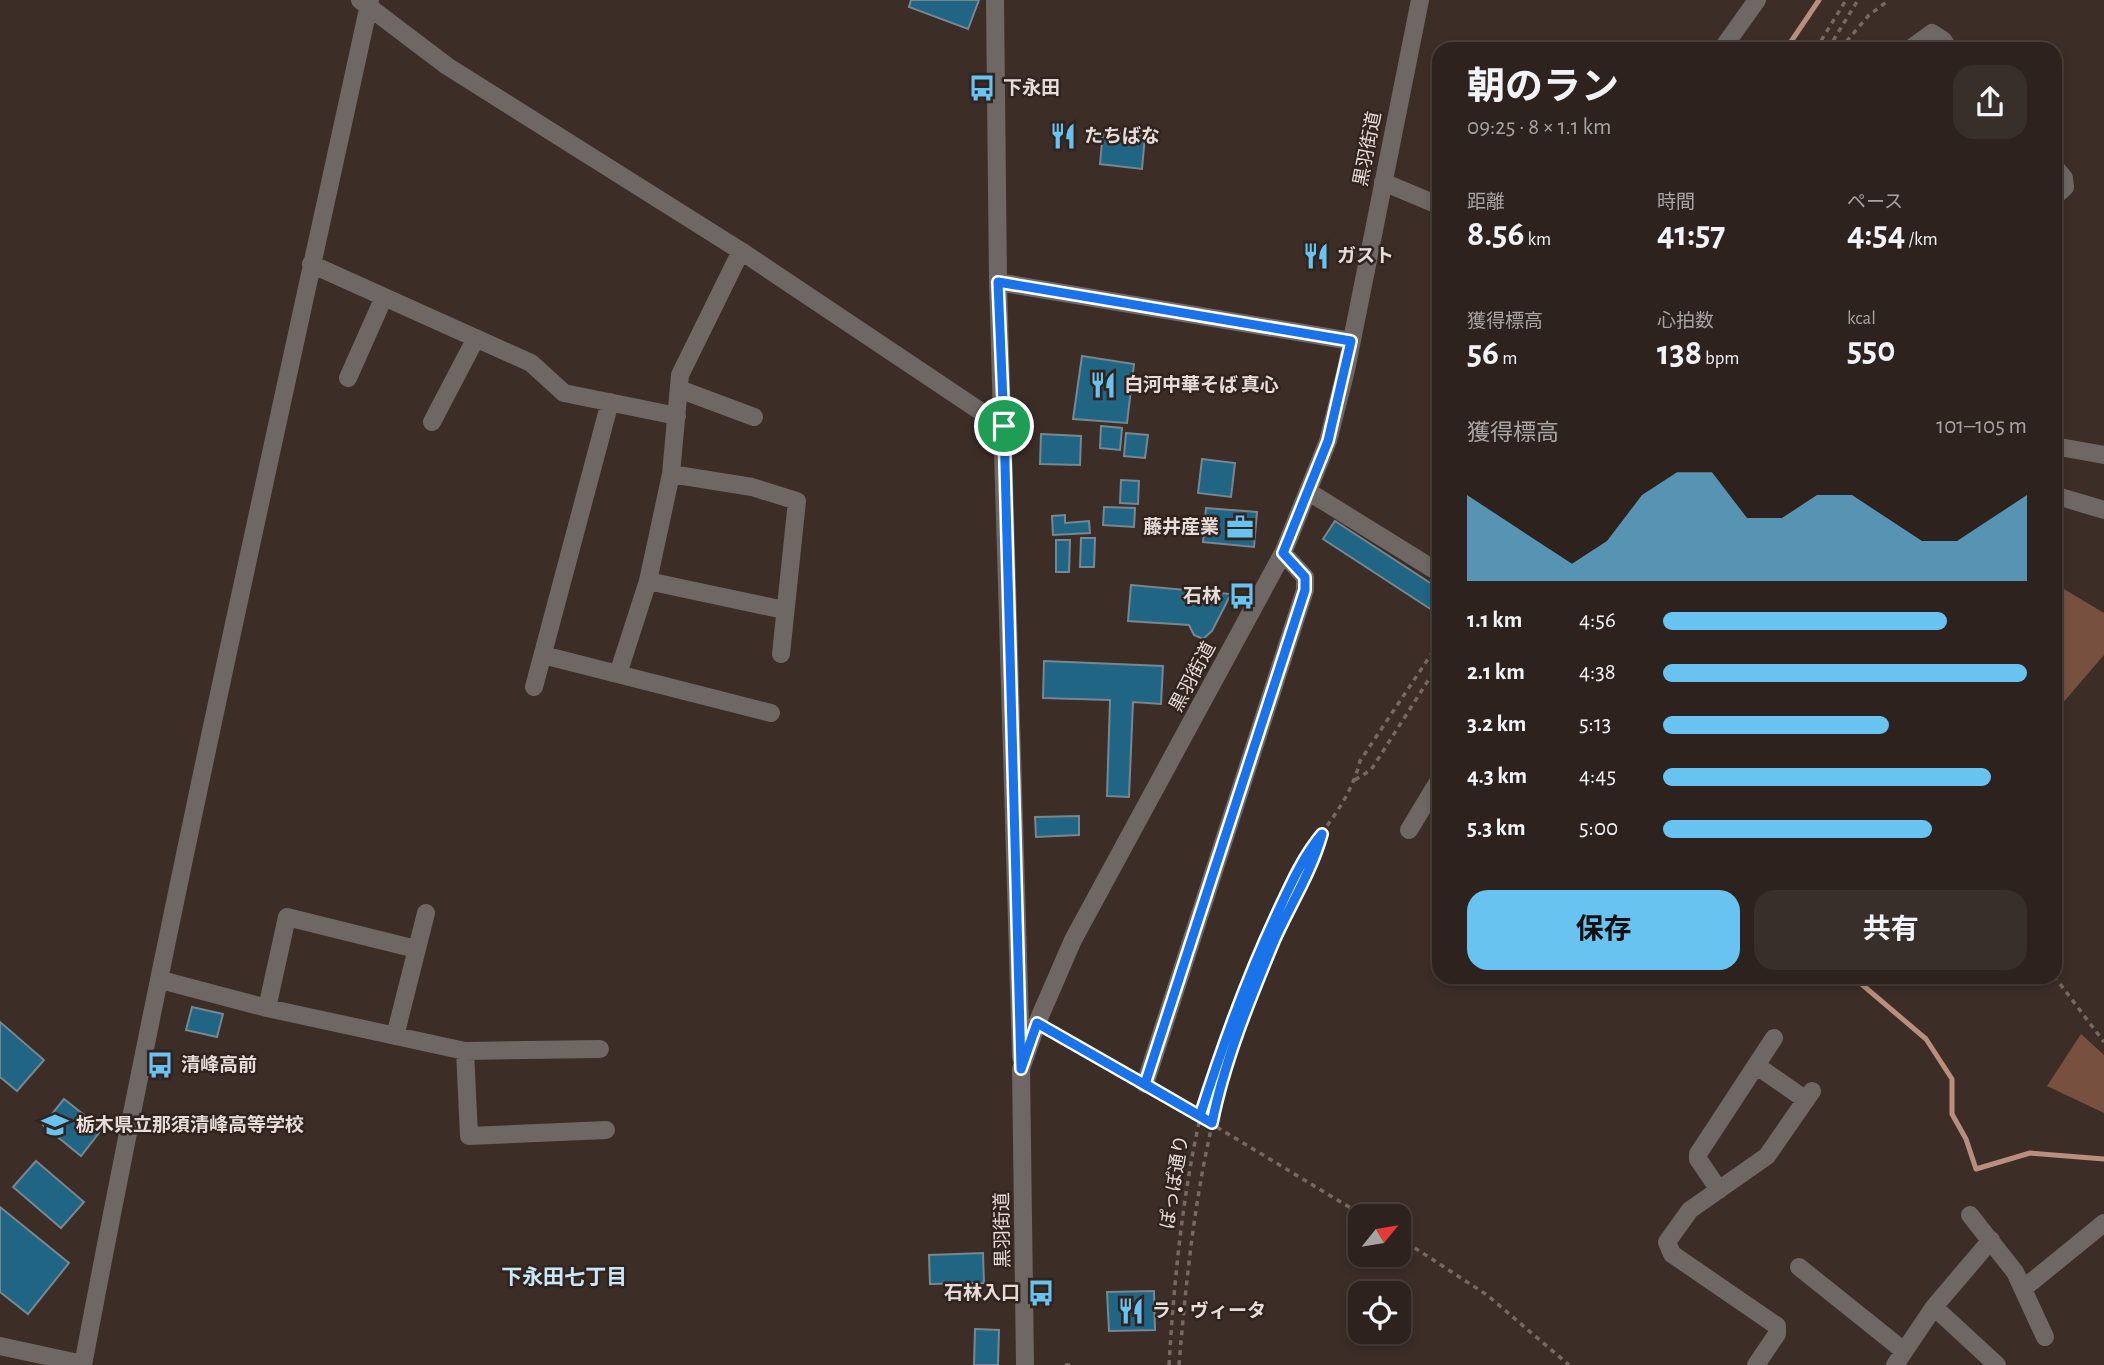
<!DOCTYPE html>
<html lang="ja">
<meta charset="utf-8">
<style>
body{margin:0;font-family:"Alegreya Sans","Noto Sans JP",sans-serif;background:#392f2a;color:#f1f3f6;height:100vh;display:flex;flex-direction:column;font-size:26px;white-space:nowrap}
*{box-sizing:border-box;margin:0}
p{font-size:23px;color:#a7a4a4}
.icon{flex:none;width:38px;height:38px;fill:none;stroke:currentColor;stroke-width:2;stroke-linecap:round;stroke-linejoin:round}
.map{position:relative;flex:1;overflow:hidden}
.panel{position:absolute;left:1432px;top:42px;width:630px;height:942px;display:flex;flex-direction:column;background:#2d221d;border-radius:21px;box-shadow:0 4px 10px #0003,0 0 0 2px #483f3b}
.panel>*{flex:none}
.needle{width:46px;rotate:60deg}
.tools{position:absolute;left:1348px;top:1204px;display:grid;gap:14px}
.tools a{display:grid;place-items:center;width:63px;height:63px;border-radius:14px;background:#2d221d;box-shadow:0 4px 10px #0003,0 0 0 2px #483f3b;font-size:35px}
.pin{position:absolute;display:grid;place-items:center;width:60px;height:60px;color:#fff;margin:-30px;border:4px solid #fff;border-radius:50%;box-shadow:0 2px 7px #0007}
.round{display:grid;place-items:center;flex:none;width:74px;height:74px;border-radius:21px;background:#392f2a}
.head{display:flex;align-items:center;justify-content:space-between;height:119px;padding:0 35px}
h1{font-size:38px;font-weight:700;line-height:52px}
.stats{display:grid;grid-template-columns:repeat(3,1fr);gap:10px;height:119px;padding:7px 35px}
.stats div{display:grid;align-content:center}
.stats b{font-size:35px;font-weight:700}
.stats small{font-size:19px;font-weight:400}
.stats p{font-size:19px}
.chart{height:196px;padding:14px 35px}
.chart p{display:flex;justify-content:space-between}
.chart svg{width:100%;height:126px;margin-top:7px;fill:#69c3f1;opacity:.7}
.primary-button{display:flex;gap:14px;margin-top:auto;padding:14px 35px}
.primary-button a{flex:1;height:80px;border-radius:21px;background:#69c3f1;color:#111;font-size:28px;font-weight:700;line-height:80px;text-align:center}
.primary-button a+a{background:#392f2a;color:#f1f3f6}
ul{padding:0 35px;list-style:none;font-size:23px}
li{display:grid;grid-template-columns:112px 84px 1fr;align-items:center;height:52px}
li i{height:18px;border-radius:9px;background:#69c3f1}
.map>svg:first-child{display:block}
</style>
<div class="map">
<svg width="2104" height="1365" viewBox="0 0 2104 1365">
<rect width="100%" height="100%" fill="#3c2d27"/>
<path fill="#785040" d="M2054,583l50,30v42l-49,57z
M2081,1034l23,21v58l-57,-27z"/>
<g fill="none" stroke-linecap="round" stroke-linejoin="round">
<path stroke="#ba8e7c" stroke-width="5" d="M1786,49l33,-49
M1852,976l74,63 26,40v35l14,25 10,30 54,-16 74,6"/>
</g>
<path fill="#216584" stroke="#768790" stroke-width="2" d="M911,0h68l-11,29 -59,-22z
M1103,132l42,4 -3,33 -42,-5z
M1082,356l52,8 -7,59 -54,-4z
M1101,426l21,2 -2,22 -20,-2z
M1126,433l22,2 -3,23 -21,-2z
M1041,434l40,2 -1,29 -40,-1z
M1202,459l33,4 -4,34 -33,-4z
M1121,480l18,1 -1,23 -18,-1z
M1104,507l31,1 -1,19 -31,-2z
M1206,508l51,4 -3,35 -51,-5z
M1065,515v8l24,-2 1,12 -37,2 -1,-19z
M1335,521l103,67v26l-115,-75z
M1081,538h14l-1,29h-14z
M1056,540h14l-1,32h-13z
M1131,585l100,9 -19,37 -9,8 -9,-4 -5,-10 -61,-4z
M1044,661l119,5 -2,38 -28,-2 -4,95 -22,-1 3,-96 -67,-2z
M1079,816v19l-43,2 -1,-20z
M192,1007l31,7 -6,23 -31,-7z
M0,1022l44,38 -27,31 -17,-14z
M64,1099l38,30 -21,27 -38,-31z
M36,1161l48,41 -23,26 -48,-41z
M0,1207l69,56 -41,51 -28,-22z
M983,1253l1,30 -54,1 -1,-29z
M1154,1291l1,39 -46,1 -2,-39z
M975,1329l24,1 -1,35h-24z"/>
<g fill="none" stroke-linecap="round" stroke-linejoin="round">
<path stroke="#766964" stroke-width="3.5" stroke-dasharray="5 5" stroke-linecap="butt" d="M1816,49l30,-49
M1828,49l30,-49
M1840,49l29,-34 20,-15
M1355,780l16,-10 67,-105
M2054,976l50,66
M1051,1031l78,44
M1157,1091l207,125
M1398,1237l89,58 82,70
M1065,1365h10
M1169,1365c5,-83 13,-166 31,-247 19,-90 67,-183 106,-266 22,-26 46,-57 54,-91l78,-117
M1179,1365c9,-108 21,-221 57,-323 12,-35 24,-71 40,-104 16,-34 35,-66 45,-102"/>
<path stroke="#6f6764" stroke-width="18" d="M360,0l87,66 294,185 263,176
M995,0l3,282 23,775
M1722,49l35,-49
M1910,49l22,-16 11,7 6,9
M2054,166l10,12 1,9 -11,10
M1383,182l55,23
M741,251l-61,124 -9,99 -23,107 136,29
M311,264l220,99 33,30 113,23
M998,282l353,59
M348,378l36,-81
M679,389l75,28
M432,422l44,-84
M2054,446l50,9
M671,474l81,13 45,14 -16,153
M1309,492l129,80
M2054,495l50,15
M543,655l228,58
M618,674l30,-93
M534,687l76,-285
M1409,830l29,-48
M161,980l106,28 198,43 135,-2
M267,1008l20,-91 129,32
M395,1036l31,-123
M465,1051l4,85 137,-6
M1757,1066l49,34
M1145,1084l160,-494v-13l-22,-24
M1719,1190l-21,-31v-5l76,-116
M1970,1215l45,57 30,65
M1799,1267l105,84
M2024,1288l80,-65
M1934,1307l63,58
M0,1346l83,18
M83,1365c86,-457 188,-911 287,-1365
M1025,1365l-4,-296 16,-46 36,-83 210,-387 45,-112 18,-71 74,-370
M1756,1365l21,-31v-8l-105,-72 -5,-12 23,-32 77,-54 45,-65
M1895,1365l39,-58 57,-67"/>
</g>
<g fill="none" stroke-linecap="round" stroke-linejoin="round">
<g stroke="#fff" stroke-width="14">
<path id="route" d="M1004,426l17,643 16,-46 175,100c12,-61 38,-124 62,-182 16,-36 37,-68 48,-107 -20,24 -32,52 -45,80 -31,66 -55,133 -77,202l-55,-32 160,-494v-13l-22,-24 45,-112 23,-100 -353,-59 6,144"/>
</g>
<use href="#route" stroke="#1a73e8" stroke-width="9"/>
</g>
<defs>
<g id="bus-bare" transform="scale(2.1)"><path d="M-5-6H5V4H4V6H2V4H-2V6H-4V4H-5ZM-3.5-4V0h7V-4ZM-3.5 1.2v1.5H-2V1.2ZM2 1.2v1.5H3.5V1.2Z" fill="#69c3f1" stroke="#31231d" stroke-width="2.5" paint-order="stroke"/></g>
<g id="restaurant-bare" transform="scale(2.1)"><path d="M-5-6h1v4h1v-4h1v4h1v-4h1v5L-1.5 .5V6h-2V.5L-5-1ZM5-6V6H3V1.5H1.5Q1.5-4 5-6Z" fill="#69c3f1" stroke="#31231d" stroke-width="2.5" paint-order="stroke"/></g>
<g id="office-bare" transform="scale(2.1)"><path d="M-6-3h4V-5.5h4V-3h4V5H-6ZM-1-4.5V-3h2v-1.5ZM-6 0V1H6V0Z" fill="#69c3f1" stroke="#31231d" stroke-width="2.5" paint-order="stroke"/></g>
<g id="school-bare" transform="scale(2.1)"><path d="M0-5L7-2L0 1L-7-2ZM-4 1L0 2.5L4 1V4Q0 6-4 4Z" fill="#69c3f1" stroke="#31231d" stroke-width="2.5" paint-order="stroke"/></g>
</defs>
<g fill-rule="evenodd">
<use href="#bus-bare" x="982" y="88"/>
<use href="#restaurant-bare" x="1063" y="136"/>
<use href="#restaurant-bare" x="1316" y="256"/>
<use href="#restaurant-bare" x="1103" y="385"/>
<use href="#office-bare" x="1240" y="527"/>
<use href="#bus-bare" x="1242" y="596"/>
<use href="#bus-bare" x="160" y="1065"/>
<use href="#school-bare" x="55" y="1125"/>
<use href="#bus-bare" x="1041" y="1293"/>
<use href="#restaurant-bare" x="1131" y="1311"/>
</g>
<g text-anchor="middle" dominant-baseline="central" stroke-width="5" stroke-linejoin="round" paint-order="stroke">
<g font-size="19" font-weight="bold" fill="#e6dcd8" stroke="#31231d" text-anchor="start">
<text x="1003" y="88">下永田</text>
<text x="1084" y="136">たちばな</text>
<text x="1337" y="256">ガスト</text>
<text x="1124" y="385">白河中華そば 真心</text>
<text x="1219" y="527" text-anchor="end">藤井産業</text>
<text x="1221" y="596" text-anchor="end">石林</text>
<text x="181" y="1065">清峰高前</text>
<text x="76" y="1125">栃木県立那須清峰高等学校</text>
<text x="1020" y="1293" text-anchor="end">石林入口</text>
<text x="1152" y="1311">ラ・ヴィータ</text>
</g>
<g font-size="19" fill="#e6dcd8" stroke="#31231d">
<text transform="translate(1368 149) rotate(-79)">黒羽街道</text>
<text transform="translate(1193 677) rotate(-62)">黒羽街道</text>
<text transform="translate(1175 1182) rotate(-81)">ぽっぽ通り</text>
<text transform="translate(1003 1230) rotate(-91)">黒羽街道</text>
</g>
<g font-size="21" font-weight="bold" fill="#c8e7f8" stroke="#31231d">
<text x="564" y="1277">下永田七丁目</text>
</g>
</g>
</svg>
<div class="tools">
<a><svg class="needle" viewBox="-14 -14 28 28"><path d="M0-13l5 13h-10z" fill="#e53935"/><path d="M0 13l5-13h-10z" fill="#a7a4a4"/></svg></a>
<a><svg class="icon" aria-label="locate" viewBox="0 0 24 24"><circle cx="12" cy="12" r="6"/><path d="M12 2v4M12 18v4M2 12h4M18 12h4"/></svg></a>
</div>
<div class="pin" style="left:1004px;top:426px;background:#1e9e55"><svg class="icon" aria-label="arrive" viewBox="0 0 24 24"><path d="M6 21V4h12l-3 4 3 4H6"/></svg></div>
<section class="panel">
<div class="head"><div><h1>朝のラン</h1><p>09:25 · 8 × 1.1 km</p></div><a class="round"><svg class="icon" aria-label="share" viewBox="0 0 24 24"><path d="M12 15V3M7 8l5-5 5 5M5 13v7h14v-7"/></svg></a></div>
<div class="stats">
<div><p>距離</p><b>8.56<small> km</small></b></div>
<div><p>時間</p><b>41:57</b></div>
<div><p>ペース</p><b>4:54<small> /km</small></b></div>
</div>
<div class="stats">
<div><p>獲得標高</p><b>56<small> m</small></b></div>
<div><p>心拍数</p><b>138<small> bpm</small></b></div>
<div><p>kcal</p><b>550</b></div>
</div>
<div class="chart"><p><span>獲得標高</span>101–105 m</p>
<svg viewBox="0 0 160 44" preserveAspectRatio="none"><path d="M0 44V14L10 22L20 30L30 38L40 30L50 14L60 6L70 6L80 22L90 22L100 14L110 14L120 22L130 30L140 30L150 22L160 14V44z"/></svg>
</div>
<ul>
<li><b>1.1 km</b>4:56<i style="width:78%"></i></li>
<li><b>2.1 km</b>4:38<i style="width:100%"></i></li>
<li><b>3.2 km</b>5:13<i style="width:62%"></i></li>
<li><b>4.3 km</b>4:45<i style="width:90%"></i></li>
<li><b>5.3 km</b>5:00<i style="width:74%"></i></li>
</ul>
<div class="primary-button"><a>保存</a><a>共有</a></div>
</section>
</div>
